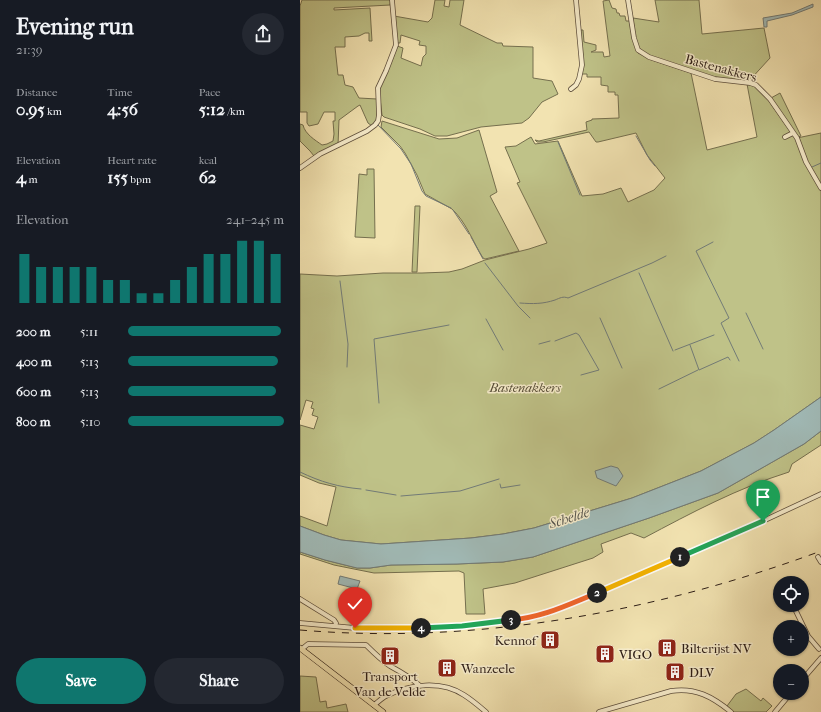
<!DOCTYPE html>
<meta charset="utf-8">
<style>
body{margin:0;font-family:"IM FELL French Canon",serif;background:#242831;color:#f1f3f6;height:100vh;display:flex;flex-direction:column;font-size:15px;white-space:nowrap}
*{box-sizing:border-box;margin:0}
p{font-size:13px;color:#9ea1a6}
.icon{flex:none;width:22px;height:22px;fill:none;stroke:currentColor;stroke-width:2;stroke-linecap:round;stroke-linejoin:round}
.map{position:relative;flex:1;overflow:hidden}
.drawer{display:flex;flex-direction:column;background:#171b24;width:300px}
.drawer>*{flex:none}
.tools{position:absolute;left:473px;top:576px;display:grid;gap:8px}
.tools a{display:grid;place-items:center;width:36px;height:36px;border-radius:50%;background:#171b24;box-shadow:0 1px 3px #0004;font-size:20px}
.pin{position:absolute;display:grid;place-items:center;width:34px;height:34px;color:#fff;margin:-41px -17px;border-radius:50% 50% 50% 0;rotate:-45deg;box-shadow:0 0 4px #0007}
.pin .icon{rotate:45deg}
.km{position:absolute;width:20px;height:20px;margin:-10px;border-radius:50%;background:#222;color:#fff;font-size:11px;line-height:20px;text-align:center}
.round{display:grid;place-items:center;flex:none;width:42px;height:42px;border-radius:21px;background:#242831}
.summary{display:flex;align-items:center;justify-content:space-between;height:68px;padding:0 16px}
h1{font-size:22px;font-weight:700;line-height:30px}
.stats{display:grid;grid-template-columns:repeat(3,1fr);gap:6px;height:68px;padding:4px 16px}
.stats div{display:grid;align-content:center}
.stats b{font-size:17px;font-weight:700}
.stats small{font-size:11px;font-weight:400}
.stats p{font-size:11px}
.chart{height:112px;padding:8px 16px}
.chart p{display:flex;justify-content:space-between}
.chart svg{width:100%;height:72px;margin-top:4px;stroke:#0f766e;stroke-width:6}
.button{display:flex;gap:8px;margin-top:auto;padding:8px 16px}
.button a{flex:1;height:46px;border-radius:24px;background:#0f766e;color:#fff;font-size:16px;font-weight:700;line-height:46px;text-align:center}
.button a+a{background:#242831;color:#f1f3f6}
ul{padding:0 16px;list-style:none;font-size:13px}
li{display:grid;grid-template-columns:64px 48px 1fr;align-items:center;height:30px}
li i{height:10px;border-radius:5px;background:#0f766e}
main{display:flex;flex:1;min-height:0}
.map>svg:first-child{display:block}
</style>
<main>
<section class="drawer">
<div class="summary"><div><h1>Evening run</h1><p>21:39</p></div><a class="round"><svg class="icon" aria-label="share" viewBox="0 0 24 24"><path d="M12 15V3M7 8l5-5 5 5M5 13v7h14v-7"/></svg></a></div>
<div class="stats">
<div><p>Distance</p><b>0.95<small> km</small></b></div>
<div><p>Time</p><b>4:56</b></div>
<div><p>Pace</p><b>5:12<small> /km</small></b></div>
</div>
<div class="stats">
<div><p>Elevation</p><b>4<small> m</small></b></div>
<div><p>Heart rate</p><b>155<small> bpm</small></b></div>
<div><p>kcal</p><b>62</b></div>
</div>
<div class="chart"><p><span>Elevation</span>241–245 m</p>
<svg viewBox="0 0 160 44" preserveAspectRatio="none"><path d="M5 44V14M15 44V22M25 44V22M35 44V22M45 44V22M55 44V30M65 44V30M75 44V38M85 44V38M95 44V30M105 44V22M115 44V14M125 44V14M135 44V6M145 44V6M155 44V14"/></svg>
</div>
<ul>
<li><b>200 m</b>5:11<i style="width:98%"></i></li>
<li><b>400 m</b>5:13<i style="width:96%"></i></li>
<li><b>600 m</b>5:13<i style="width:95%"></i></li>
<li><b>800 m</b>5:10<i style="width:100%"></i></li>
</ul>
<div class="button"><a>Save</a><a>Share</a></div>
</section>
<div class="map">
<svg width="521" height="712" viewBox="0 0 521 712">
<rect width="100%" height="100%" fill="#f2e3b1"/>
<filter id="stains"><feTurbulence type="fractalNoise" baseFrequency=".005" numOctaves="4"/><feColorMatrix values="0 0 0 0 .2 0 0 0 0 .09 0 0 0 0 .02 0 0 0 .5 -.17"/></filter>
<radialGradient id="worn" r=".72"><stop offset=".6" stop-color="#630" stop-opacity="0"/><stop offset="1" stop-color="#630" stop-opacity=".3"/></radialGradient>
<path fill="#bfc288" stroke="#756f4e" d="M2,0h89l-1,5 -56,3v2l36,-2 2,33h-3v-8h-4l-6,3 -14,1v10h-10l3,28h5l2,10 8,2 6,11 18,1 1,18 -6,9 -4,-3 -8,-18 -2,1 -19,14 -1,25 -24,11 -4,-5 -10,-10v-17l3,1c2,9 12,15 19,20l5,-1 6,-3 1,-7 -1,-13h2v-9h-11l-6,12 -9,2 -2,-3v-11h-7v-106z
M135,0h10l-1,6 5,1 1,-7h14l-4,25 37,18h5l1,3 30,1v31l19,3 6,13 -16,8 -13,16 -7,5 -41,4 -34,9h-12l-15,-7 -36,-12 -2,-2 -3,-25 18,-44 6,2 -2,10 20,8 2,-9 3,-3v-8l-7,-1 1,-4 -19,-6 -1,8h-3l-3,-27 34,6 4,-4z
M309,0l3,8 4,1 1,4h2l1,3h5l1,5h4l8,32 14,7 39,13 16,77 50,-13 -10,-53 10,3 7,7 26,37v2h3l4,5 24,-5v264l-47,33 -20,13 -53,28 -69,27 -98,30 -31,6 -32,4 -90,6 -40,-4 -17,-5 -24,-9v-10l27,10 9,-39 -17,-4 -19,-8v-50l14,4 4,-12 -6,-2 2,-6 -3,-1 2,-6 -7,-2 -6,20v-146l37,2 46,-3h39l27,-1 13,-3 23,-9 44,-11 18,-6 -30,-60 3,-1 -15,-35 11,-1 15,-9 4,7 23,-3 24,55 21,-2 18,-6 7,14 26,-12 11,-12 -18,-23 -11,-22 -38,9h-2l-7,-10 -46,10h-6l-2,-2 4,1 48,-11 -1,-8 6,-2v-1l27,-1 -1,-23h-3v-3h-7v-6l-7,-1v-8h-14v-3h-5l-3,-44h4l1,12 12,3v5l-5,2h12l1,5 6,-1 -7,-55z
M355,0h44l3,34 62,-6 6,30 -21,23 -31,-2 -70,-24c-15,-8 -13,-21 -15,-37l26,4z
M480,93l21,43 -3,1 -27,-39z
M82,121l57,18 18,-1 22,-8 18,62 -7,4 29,55 -34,8 -2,-1c-10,-16 -17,-36 -31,-49l-27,-15 -8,-19 -12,-22 -5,-7 -19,-19z
M67,169h7l1,69 -20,-1 4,-63 8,1z
M115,206h5l-3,66h-5z
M521,431v14l-29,19 -3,8c-51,16 -98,41 -145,66l-13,-5 -30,11 2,8 -10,6 -78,25 -32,6 2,25h-19l-2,-41 -5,-2 -85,2 -40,-8 -34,-11v-2l25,8 32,8h13l21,-3 66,-1 46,-2 30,-5 116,-39 69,-25 86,-49z
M0,676l16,1 4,25 6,-1 1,7 19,-4 2,8h-48z
M446,689l15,12 2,-3 9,8 -6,6h-32l-7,-6 9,-12z"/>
<path fill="#a1bbb8" stroke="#727b77" d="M513,4v3l-21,8 -25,6v6h-3l-1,-9 29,-5z
M521,397v34l-17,13 -86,49 -69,25 -116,39 -30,5 -46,2 -66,1 -21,3h-13l-32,-8 -25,-8v-26l24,9 17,5 40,4 90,-6 32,-4 31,-6 98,-30 69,-27 53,-28 20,-13z
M311,466l7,2 5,8 -7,10 -19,-8 -2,-7z
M40,576l20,5 -3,8 -19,-5z"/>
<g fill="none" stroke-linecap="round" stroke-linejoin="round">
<path stroke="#727b77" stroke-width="1" d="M78,125l23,24 10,15 11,27 4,5 25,12
M336,136l14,24 5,6
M258,142l22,53
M512,167l9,-4
M153,210l16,24
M171,237l12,22
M413,242l-17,9 33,67 -8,5 18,38
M185,263l33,43 12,12
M339,273l34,78
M40,281l8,63 -1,23
M220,303c13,1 23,1 35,-3 5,-2 8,-4 13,-2l84,-35 14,-7
M446,313l17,36
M300,318l22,50
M186,319l17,31
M255,341l21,-8 3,2 20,35 -18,5
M239,344l11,-3
M390,345l9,25 29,-13 2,3
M375,350l39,-15
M359,389l39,-19
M79,403l-5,-64 75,-14
M0,472c21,10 38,15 61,17
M200,484l1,4 19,-3
M66,490l30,5
M101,496l59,-5 39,-12"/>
<g stroke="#5d4e3c" stroke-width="5.5">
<path id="minor" d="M328,0l6,38 4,12 11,7 66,22 35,4 6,2 14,14 27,39 9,24 15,26
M271,89l5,-4 3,-6 3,-14 -6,-65
M485,137l8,-4
M0,168l20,-14 47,-23 8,-6 3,-4 1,-6 -1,-27 8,-17 10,-26 -4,-45
M518,557l3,5
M0,599l34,21 2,3 -1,3
M493,605l15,31 11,13
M0,623l55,5h59l48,-2 72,-9 15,-4 49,-21 165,-71 58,-27
M2,649l6,-5 58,1c8,8 15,15 24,21 11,6 20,11 29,19
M502,680l19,-22
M74,705c4,-3 8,-7 12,-9 24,-12 55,-16 78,-1 8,5 15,11 22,17
M299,712l72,-21c24,-4 42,6 60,21
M475,712l16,-19"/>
</g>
<g stroke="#2b1c15" stroke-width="6">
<path id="major" d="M0,648l83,64"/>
</g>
<use href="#minor" stroke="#f7edcc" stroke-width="4"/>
<use href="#major" stroke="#f2e3b1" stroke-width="5"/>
<path stroke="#2b1c15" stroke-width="1" stroke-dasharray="7 7" stroke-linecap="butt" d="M0,630c176,15 356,-18 521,-79"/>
</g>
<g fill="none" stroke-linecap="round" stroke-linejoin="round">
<g stroke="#fff" stroke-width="8">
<path id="split-1" d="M380,557l83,-36"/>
</g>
<g stroke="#fff" stroke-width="8">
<path id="split-2" d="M297,593l83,-36"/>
</g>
<g stroke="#fff" stroke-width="8">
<path id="split-3" d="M211,620c33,-3 56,-15 86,-27"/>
</g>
<g stroke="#fff" stroke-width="8">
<path id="split-4" d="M121,628l41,-2 49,-6"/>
</g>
<g stroke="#fff" stroke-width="8">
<path id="split-5" d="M55,628h66"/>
</g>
<use href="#split-1" stroke="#22a559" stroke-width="5"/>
<use href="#split-2" stroke="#f5b400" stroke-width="5"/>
<use href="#split-3" stroke="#f0652b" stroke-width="5"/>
<use href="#split-4" stroke="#22a559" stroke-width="5"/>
<use href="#split-5" stroke="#f5b400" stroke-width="5"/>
</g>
<defs>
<g id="building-square" transform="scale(1)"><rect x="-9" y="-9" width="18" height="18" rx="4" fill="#8f2418" stroke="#f7edcc"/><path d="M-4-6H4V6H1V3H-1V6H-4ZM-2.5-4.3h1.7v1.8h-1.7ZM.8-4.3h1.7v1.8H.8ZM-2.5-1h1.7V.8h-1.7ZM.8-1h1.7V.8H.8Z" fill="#fff"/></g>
</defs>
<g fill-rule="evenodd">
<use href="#building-square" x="250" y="640"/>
<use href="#building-square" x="367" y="648"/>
<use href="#building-square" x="305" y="654"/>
<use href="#building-square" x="90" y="656"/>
<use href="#building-square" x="147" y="668"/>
<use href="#building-square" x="375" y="672"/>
</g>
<g text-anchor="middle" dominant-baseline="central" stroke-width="3" stroke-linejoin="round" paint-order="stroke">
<g font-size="13" fill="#2b1c15" stroke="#f7edcc">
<text transform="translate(421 68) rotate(15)">Bastenakkers</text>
</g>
<g font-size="13" font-style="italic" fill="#574e38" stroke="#f7edcc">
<text x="225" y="387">Bastenakkers</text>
</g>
<g font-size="13" fill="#2b1c15" stroke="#f7edcc" text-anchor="start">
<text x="236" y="640" text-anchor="end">Kennof</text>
<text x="381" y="648">Bilterijst NV</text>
<text x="319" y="654">VIGO</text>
<text x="161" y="668">Wanzeele</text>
<text x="389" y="672">DLV</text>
<text x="90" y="676" text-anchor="middle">Transport<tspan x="90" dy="15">Van de Velde</tspan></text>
</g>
<g font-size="14" font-style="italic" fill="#54544e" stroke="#f7edcc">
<text transform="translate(269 518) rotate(-18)">Schelde</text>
</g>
</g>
<rect width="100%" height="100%" filter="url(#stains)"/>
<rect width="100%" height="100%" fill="url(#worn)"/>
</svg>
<div class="tools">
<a><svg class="icon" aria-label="locate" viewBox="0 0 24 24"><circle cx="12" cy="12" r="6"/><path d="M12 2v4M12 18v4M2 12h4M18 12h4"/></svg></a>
<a>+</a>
<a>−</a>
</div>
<div class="pin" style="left:463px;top:521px;background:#1e9e55"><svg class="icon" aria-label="arrive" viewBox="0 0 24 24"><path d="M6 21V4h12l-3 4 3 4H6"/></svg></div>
<div class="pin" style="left:55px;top:628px;background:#d93025"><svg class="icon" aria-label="check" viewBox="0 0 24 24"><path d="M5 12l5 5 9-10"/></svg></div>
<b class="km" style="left:380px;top:557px">1</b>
<b class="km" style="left:297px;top:593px">2</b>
<b class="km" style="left:211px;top:620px">3</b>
<b class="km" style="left:121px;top:628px">4</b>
</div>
</main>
